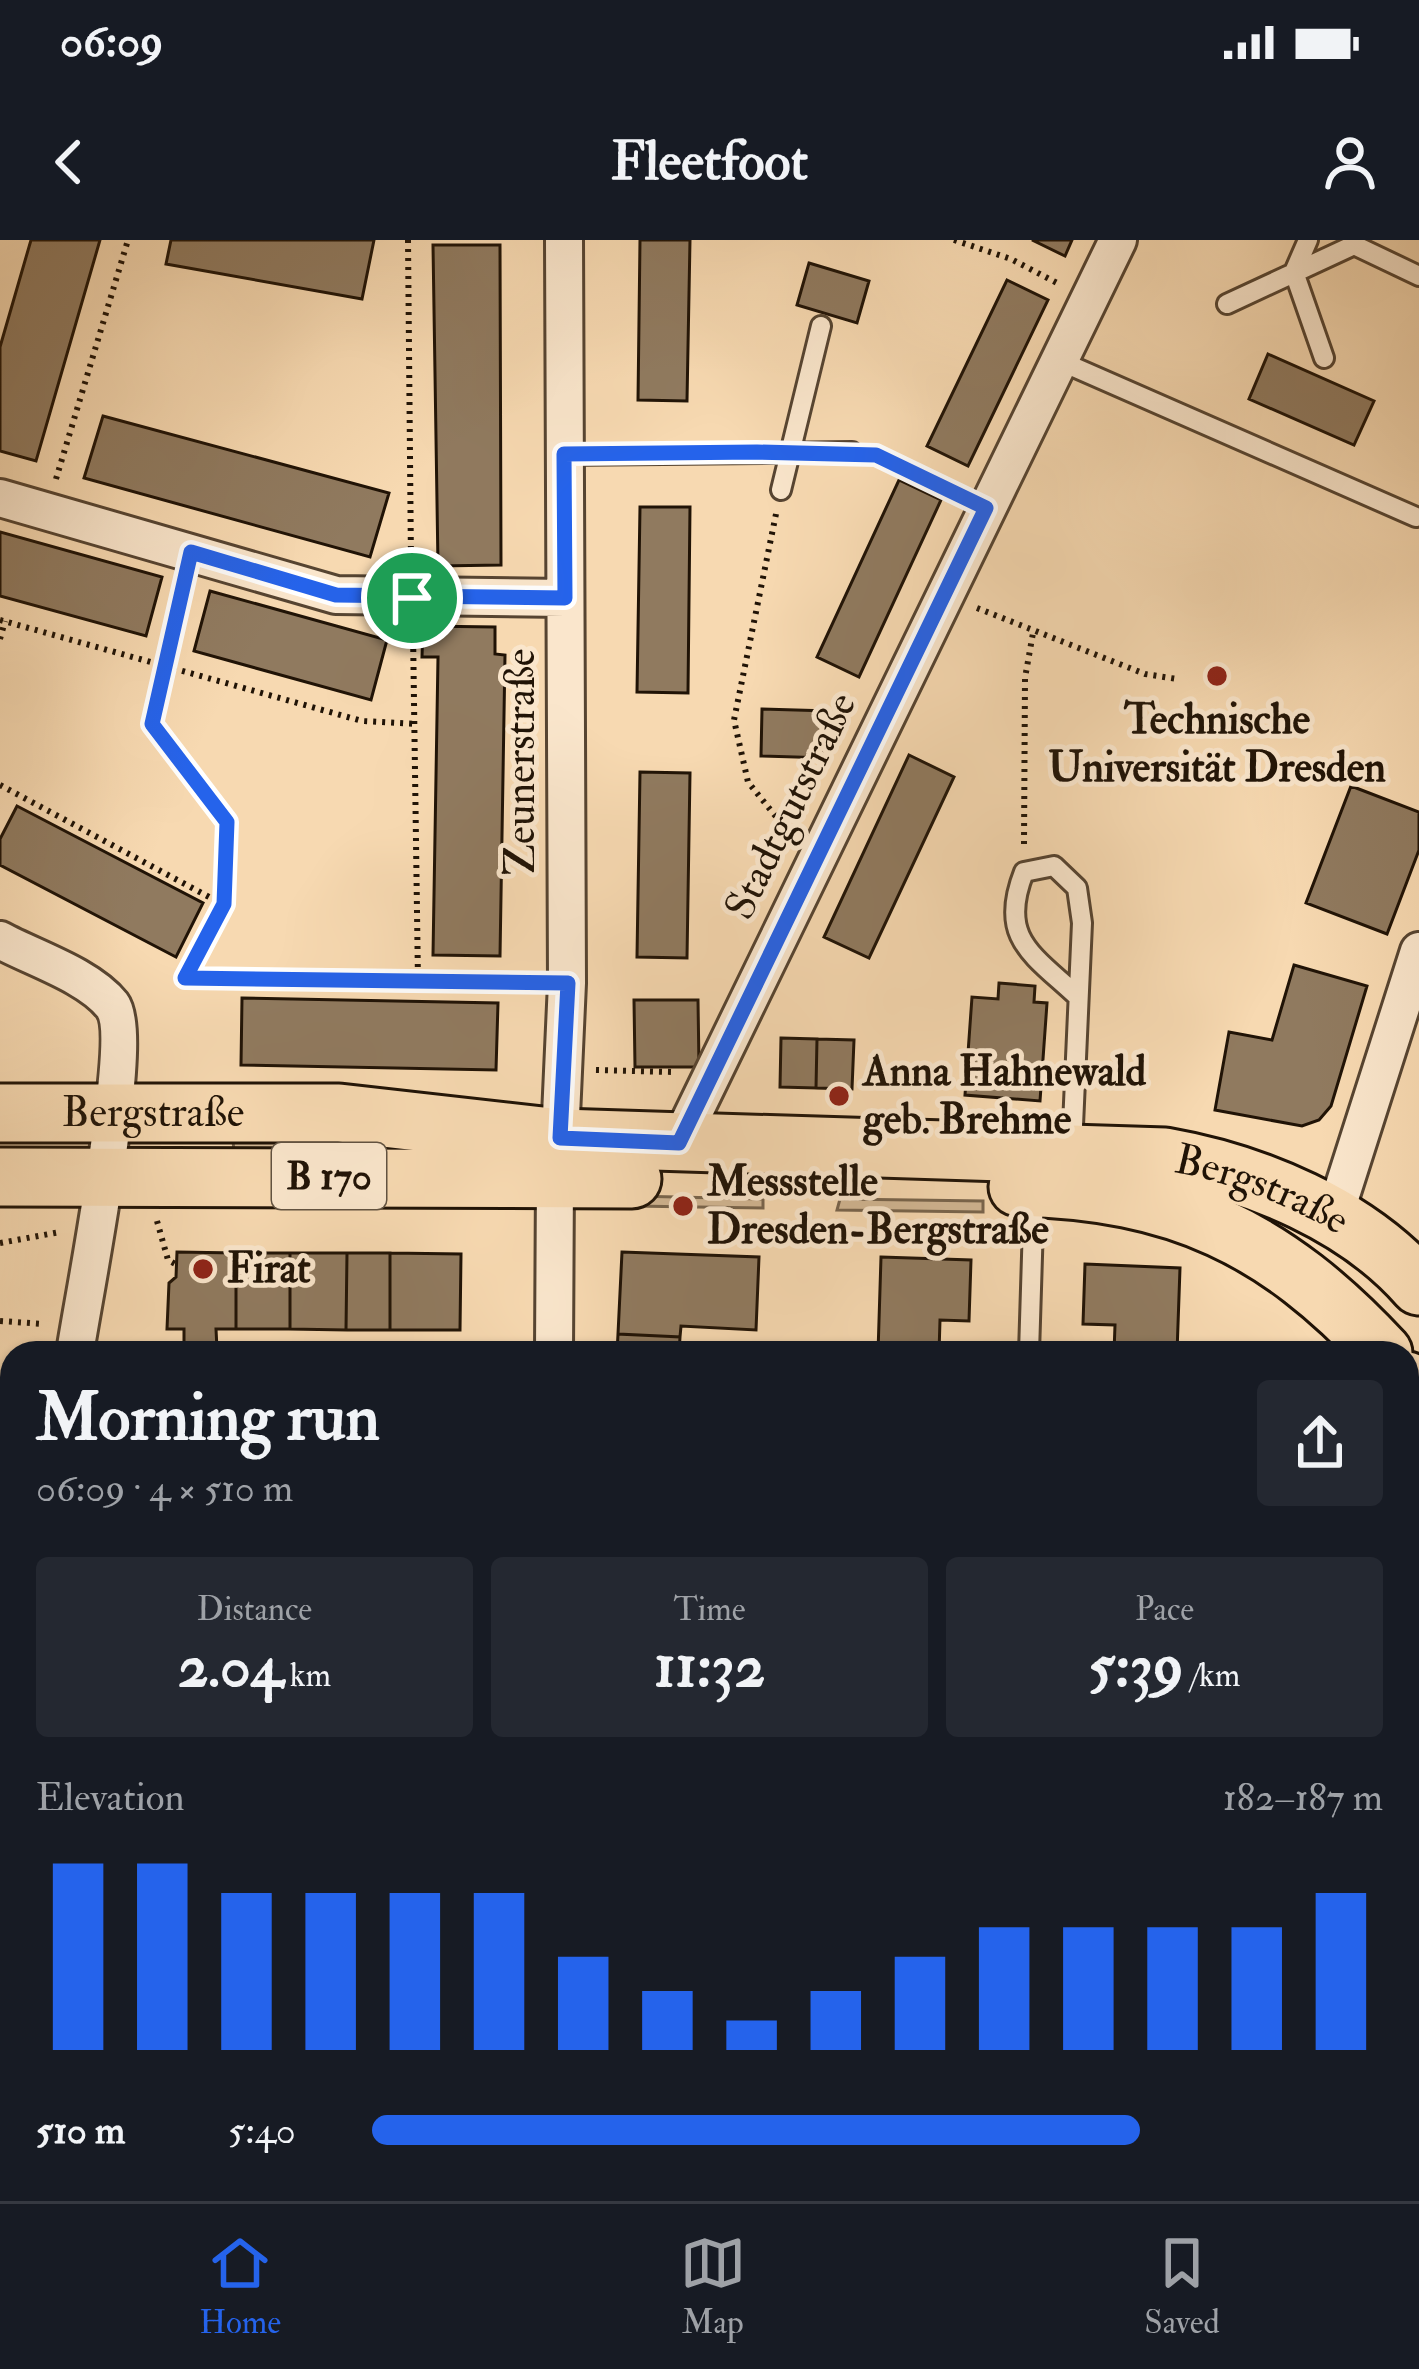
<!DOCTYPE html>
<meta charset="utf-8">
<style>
body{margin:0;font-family:"IM FELL Double Pica",serif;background:#242831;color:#f1f3f6;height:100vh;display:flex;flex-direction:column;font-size:45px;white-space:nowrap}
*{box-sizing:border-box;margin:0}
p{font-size:39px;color:#9ea1a6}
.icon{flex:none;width:66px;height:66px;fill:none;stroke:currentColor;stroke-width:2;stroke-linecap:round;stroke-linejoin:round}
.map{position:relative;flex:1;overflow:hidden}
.drawer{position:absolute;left:0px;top:1101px;width:1419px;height:861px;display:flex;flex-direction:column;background:#171b24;border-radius:36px 36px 0 0;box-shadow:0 3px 9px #0004}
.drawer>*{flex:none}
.pin{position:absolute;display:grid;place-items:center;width:102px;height:102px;color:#fff;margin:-51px;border:6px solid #fff;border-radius:50%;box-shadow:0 3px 12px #0007}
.round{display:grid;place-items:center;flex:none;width:126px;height:126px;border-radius:12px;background:#242831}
.summary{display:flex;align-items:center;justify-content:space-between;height:204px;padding:0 36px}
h1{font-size:66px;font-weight:700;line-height:90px}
.figures{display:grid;grid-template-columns:repeat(3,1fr);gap:18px;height:204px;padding:12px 36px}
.figures div{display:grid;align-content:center;border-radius:12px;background:#242831;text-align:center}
.figures b{font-size:60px;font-weight:700}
.figures small{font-size:33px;font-weight:400}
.figures p{font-size:33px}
.chart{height:336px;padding:24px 36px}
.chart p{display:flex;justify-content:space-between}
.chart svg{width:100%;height:216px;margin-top:12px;stroke:#2563eb;stroke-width:6}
ul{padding:0 36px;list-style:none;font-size:39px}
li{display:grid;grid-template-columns:192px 144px 1fr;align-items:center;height:90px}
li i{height:30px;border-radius:15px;background:#2563eb}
.status{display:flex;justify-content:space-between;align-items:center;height:84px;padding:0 60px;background:#171b24;direction:ltr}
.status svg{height:33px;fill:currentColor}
header{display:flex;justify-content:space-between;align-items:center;height:156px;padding:0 36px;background:#171b24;font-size:54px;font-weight:700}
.tab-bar{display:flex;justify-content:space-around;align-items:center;height:168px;border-top:3px solid #363941;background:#171b24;font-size:33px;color:#9ea1a6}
.tab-bar a{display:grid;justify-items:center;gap:6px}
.tab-bar .selected{color:#2563eb}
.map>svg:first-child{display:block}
</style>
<div class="status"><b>06:09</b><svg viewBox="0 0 49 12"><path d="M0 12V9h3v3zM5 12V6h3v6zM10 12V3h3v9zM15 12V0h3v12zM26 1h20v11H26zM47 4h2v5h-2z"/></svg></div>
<header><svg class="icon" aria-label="back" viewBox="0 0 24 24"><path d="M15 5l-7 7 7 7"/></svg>Fleetfoot<svg class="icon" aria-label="person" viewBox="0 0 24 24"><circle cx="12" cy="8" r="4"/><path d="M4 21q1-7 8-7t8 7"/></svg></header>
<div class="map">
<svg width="1419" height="1961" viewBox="0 0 1419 1961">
<rect width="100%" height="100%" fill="#f7d9b1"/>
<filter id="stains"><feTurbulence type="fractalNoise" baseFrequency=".00167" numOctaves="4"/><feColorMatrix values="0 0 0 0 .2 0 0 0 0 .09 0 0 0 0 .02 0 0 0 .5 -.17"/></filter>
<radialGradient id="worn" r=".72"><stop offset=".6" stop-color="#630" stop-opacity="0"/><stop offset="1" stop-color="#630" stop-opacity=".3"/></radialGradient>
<path fill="#d2b794" stroke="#79654d" stroke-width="3" d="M233,898l161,13 -160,4z
M633,956l130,3v9l-131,-2z
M840,959l143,2v11l-146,-2z"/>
<path fill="#907a5f" stroke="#201306" stroke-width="3" d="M31,0h69l-64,221 -36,-10v-104z
M171,0h203l-12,59 -196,-35z
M640,0h50l-3,161 -49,-1z
M1032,0h40l-7,16z
M433,5h67l1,320 -63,1z
M809,23l60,18 -12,42 -60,-18z
M1007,40l41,20 -80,166 -41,-20z
M1268,114l106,47 -20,44 -105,-46z
M103,176l286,77 -19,64 -286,-79z
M899,240l42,20 -82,177 -42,-20z
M640,267h50l-2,186 -51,-1z
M0,292l162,45 -16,59 -146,-40z
M210,351l177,49 -16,60 -177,-49z
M423,386l72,1v27l10,1 -5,301 -67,-1 5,-298h-16z
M762,469l67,2 -1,47 -67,-2z
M909,515l45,22 -85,181 -45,-21z
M640,532l50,1 -3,185 -50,-1z
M1351,546l68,26v38l-32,84 -81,-31z
M17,566l186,97 -27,54 -176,-92v-26z
M1294,725l73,21 -36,120 -12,14 -17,6 -87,-16 14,-78 43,8z
M999,743l36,3 -1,16 13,1 -7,98 -75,-6 7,-98 26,2z
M242,758l256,5 -2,67 -255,-5z
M634,760h64l1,67h-64z
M781,798l36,1 -1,49 -36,-1z
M817,799l37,1 -2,49 -36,-1z
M177,1012l59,1v76h-20l1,20 -33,-1v-19h-17l2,-46 7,-6z
M622,1012l137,5 -3,73 -75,-4 -1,11 -62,-3z
M236,1013h54v76h-54z
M290,1013h57l-1,77 -56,-1z
M347,1013h43v77h-44z
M390,1013l71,1 -1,76h-70z
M881,1017l90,3 -2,61 -29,-1 -1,33h-61z
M1085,1024l95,4 -3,85h-63l1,-28 -32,-1z
M618,1094l62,3 -1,16h-62z
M1407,1415l12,4v59l-9,28z
M278,1950h33l15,11h-56z
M658,1950h90v11h-89z
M1001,1950h76v11h-82z"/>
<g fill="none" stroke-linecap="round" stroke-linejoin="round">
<g stroke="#564431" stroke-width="24">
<path id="lane" d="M1308,0l-14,32 30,86
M1227,64l127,-59 65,31
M1060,121l356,156
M564,215l288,-3
M781,250l40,-164
M1072,908l10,-225 -5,-35 -23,-22 -30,6c-26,66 8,82 53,124
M1029,1113l5,-161
M960,1950v11"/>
</g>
<g stroke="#564431" stroke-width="42">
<path id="street" d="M0,258l336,97 229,3
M0,700c33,18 88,35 112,65 24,31 -29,294 -37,348
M560,898l7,-155 -3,-743
M679,903l439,-903
M1334,977l85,-266
M554,1113l1,-175
M0,1600l12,-78
M0,1662l12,7
M473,1950l23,11
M571,1950l1,11"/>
</g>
<g stroke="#201306" stroke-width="57">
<path id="secondary" d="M1407,1706l12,-31
M1311,1961l4,-11"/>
</g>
<g stroke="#201306" stroke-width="63">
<g id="primary">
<path id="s1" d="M0,873h339l221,25 605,19c91,16 192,58 254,129"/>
<path d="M0,937l632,2"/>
<path d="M1018,947c159,4 257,50 365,166"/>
<path d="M1407,1141l12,16"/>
</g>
</g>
<path stroke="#201306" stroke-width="6" stroke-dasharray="3 6" stroke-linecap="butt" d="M408,0l3,324
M954,0l57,19 48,25
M875,215l80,38
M56,239l72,-239
M776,274l-42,206 14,62 42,52
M184,345l-32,140 75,97 -3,81
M977,368l168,66 32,5
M0,380l362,101 54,3
M413,391l5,350
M0,399l5,-18
M0,545l224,120 -39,73 349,5
M1024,604l1,-166 8,-45
M596,830l77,2
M157,981l11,39 9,5
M0,1003l60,-11
M0,1081l44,3
M0,1307l12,2
M0,1347l12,2
M1407,1807l12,-5"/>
<use href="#lane" stroke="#fae6cc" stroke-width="18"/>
<use href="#street" stroke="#fae6cc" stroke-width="36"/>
<use href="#secondary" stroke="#fae6cc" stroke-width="51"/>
<use href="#primary" stroke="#f7d9b1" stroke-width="57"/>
</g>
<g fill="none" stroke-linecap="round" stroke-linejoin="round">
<g stroke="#fff" stroke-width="24">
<path id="route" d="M757,212l119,3 110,53 -307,635 -119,-5 8,-155 -383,-5 39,-74 3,-82 -75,-98 39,-172 145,43 229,3 -1,-144z"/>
</g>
<use href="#route" stroke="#2563eb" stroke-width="15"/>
</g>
<g fill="#8f2418" stroke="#fae6cc" stroke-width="4.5">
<circle cx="1217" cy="436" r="12"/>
<circle cx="839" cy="856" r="12"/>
<circle cx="683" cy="966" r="12"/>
<circle cx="203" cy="1029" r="12"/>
</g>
<g text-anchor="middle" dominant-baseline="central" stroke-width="10" stroke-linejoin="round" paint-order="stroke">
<rect fill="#fae6cc" stroke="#615241" stroke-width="3" x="272" y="903" width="114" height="66" rx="9"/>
<g font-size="39" font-weight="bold" fill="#201306">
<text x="329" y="936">B 170</text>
</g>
<g font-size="42" font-weight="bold" fill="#201306" stroke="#fae6cc" text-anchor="start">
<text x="1217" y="480" text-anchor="middle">Technische<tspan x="1217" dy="48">Universität Dresden</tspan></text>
<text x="863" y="832">Anna Hahnewald<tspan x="863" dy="48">geb. Brehme</tspan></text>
<text x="707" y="942">Messstelle<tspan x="707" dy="48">Dresden-Bergstraße</tspan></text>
<text x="227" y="1029">Firat</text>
</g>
<g font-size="42" fill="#201306" stroke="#fae6cc">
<text transform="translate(521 522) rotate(-90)">Zeunerstraße</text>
<text transform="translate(791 566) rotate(-64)">Stadtgutstraße</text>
<text stroke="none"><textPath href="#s1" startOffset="153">Bergstraße</textPath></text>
<text stroke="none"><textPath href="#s1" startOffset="1269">Bergstraße</textPath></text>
</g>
</g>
<rect width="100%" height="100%" filter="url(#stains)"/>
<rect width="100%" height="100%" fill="url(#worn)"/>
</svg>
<div class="pin" style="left:412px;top:358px;background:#1e9e55"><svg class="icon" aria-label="arrive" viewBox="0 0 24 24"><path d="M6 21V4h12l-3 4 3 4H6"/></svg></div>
<section class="drawer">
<div class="summary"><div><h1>Morning run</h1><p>06:09 · 4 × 510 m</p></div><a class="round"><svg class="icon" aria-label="share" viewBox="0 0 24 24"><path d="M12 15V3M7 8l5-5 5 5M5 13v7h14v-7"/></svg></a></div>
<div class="figures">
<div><p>Distance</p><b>2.04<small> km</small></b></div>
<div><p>Time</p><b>11:32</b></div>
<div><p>Pace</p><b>5:39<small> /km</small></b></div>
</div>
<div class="chart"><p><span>Elevation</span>182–187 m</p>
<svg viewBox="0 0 160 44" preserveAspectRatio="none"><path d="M5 44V6M15 44V6M25 44V12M35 44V12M45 44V12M55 44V12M65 44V25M75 44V32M85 44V38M95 44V32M105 44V25M115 44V19M125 44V19M135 44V19M145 44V19M155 44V12"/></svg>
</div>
<ul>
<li><b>510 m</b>5:40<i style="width:76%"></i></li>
</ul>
</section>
</div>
<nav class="tab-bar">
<a class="selected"><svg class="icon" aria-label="home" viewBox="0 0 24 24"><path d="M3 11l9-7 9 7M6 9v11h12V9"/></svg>Home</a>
<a><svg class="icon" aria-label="map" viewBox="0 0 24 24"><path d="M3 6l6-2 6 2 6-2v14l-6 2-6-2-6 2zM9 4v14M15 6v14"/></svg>Map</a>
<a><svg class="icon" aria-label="saved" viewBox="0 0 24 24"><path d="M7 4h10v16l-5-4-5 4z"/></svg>Saved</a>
</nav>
